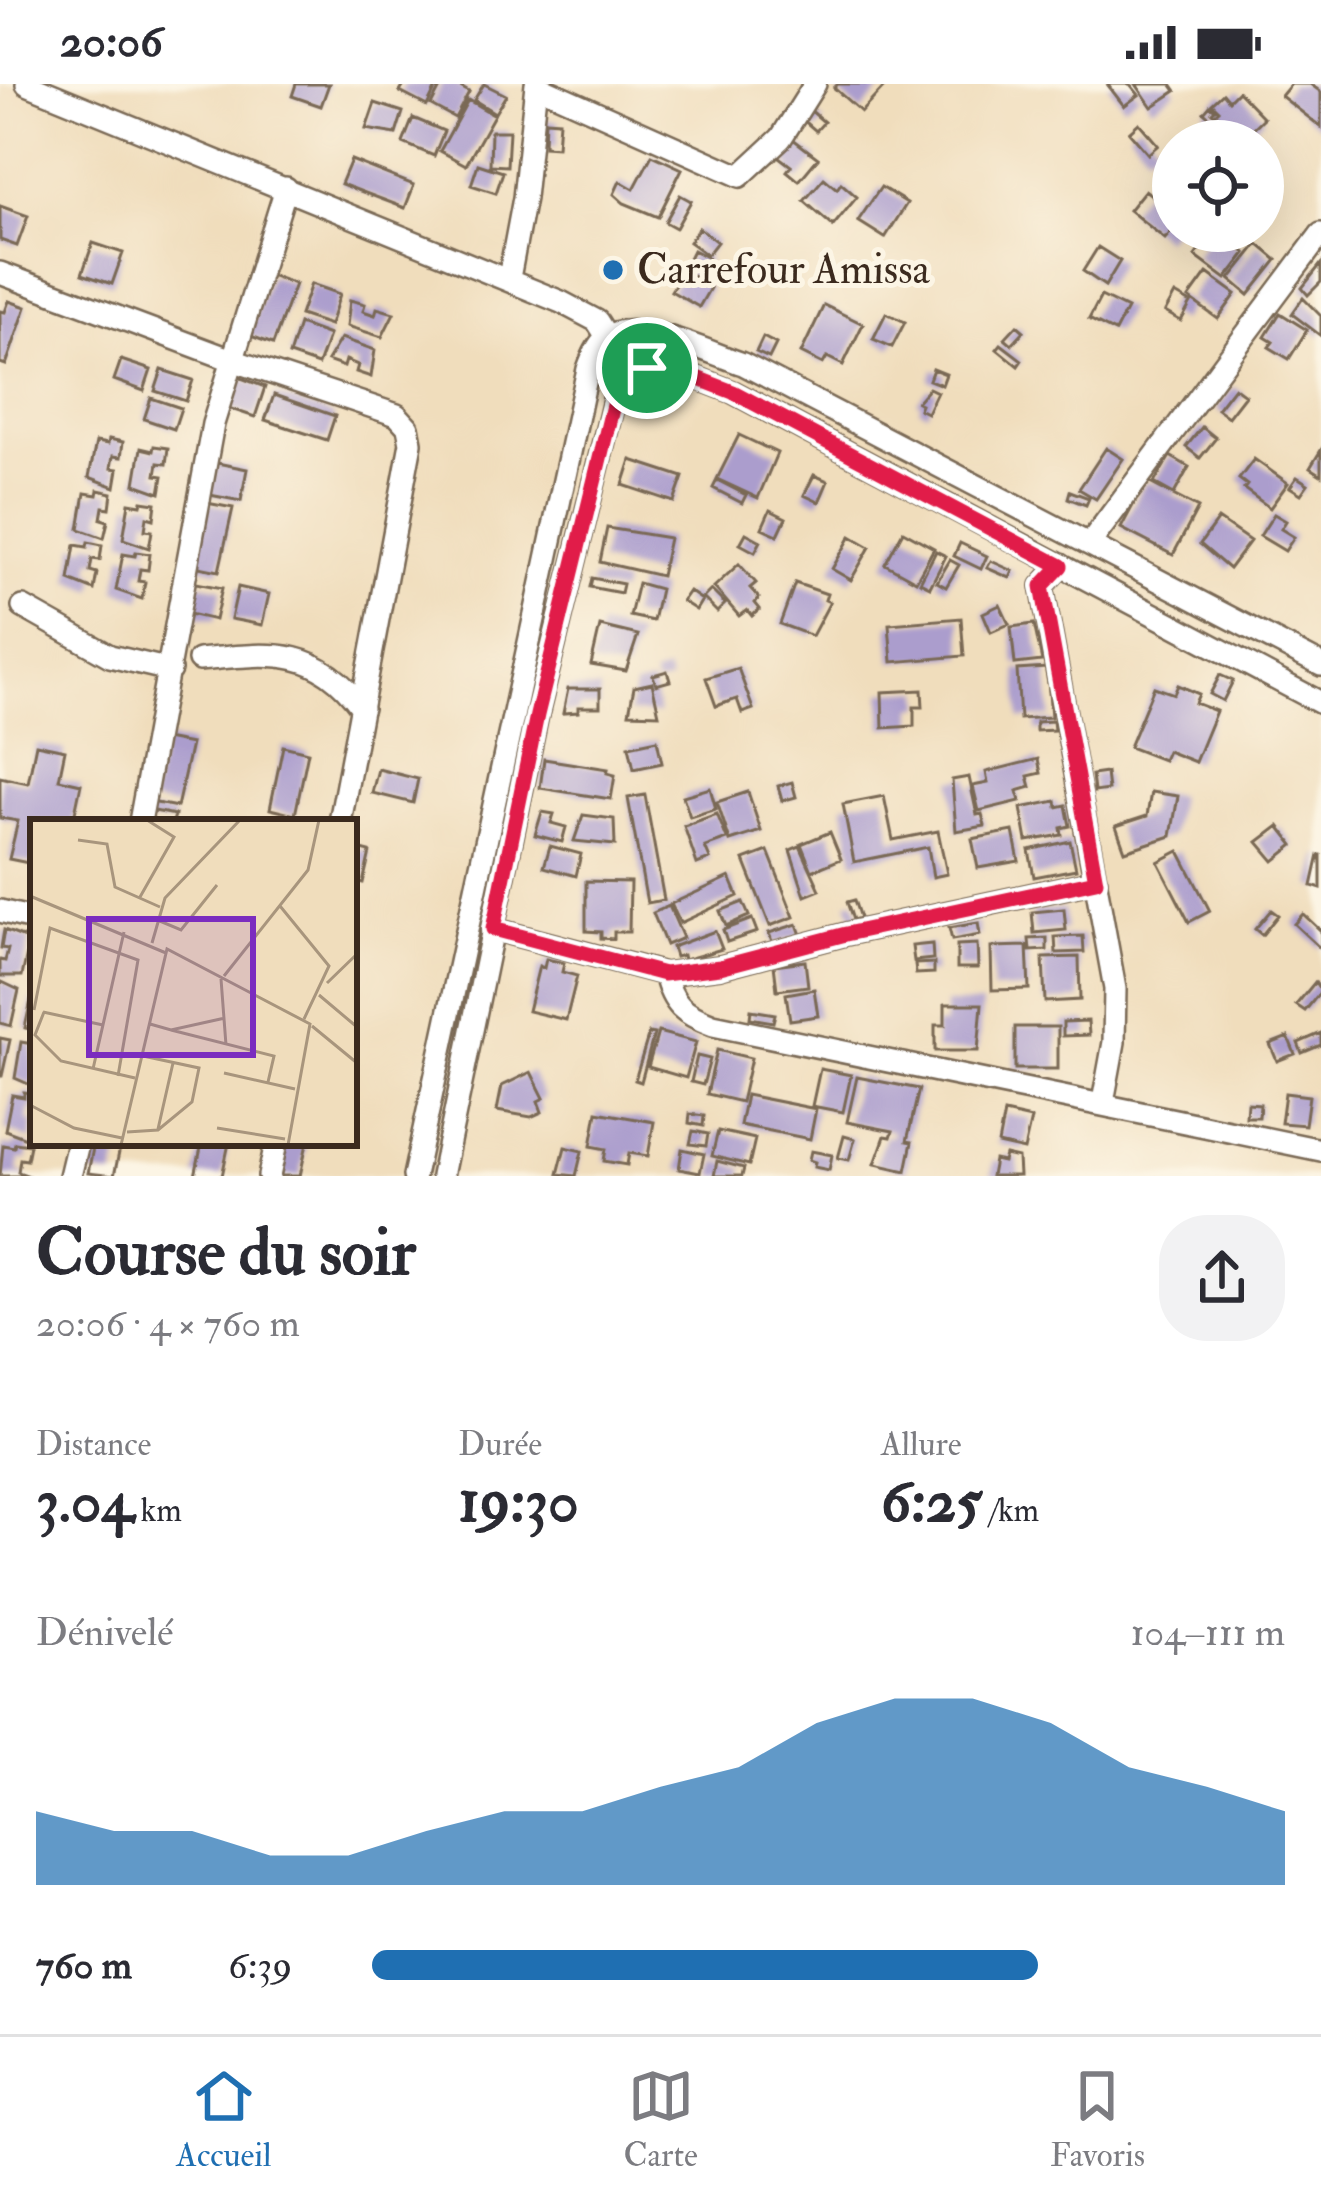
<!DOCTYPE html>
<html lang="fr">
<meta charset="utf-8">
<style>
body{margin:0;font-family:"IM FELL Double Pica",serif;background:#f2f2f3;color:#2b2b33;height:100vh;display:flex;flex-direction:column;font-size:45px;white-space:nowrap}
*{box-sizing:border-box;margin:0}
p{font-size:39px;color:#7c7c81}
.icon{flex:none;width:66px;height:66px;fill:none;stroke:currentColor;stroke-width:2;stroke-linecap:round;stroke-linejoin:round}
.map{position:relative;height:1092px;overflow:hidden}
.drawer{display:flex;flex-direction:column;background:#fff;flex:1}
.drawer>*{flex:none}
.fabs{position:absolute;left:1152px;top:36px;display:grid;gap:24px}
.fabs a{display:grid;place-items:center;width:132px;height:132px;border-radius:50%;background:#fff;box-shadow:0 12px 48px #0002;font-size:60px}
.pin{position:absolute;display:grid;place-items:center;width:102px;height:102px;color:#fff;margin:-51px;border:6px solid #fff;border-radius:50%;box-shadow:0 3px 12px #0007}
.round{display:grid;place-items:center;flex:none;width:126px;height:126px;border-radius:48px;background:#f2f2f3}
.summary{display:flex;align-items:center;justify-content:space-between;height:204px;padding:0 36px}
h1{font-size:66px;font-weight:800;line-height:90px}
.stats{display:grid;grid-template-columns:repeat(3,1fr);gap:18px;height:204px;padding:12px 36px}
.stats div{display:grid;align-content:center}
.stats b{font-size:60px;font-weight:800}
.stats small{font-size:33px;font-weight:400}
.stats p{font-size:33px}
.chart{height:336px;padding:24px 36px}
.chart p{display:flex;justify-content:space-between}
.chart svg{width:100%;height:216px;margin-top:12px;fill:#1f6fb2;opacity:.7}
ul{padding:0 36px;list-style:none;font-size:39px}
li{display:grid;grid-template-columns:192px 144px 1fr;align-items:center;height:90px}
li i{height:30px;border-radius:15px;background:#1f6fb2}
.status{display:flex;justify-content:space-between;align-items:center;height:84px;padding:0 60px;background:#fff;direction:ltr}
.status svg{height:33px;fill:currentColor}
.menu{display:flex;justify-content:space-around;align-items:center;height:168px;border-top:3px solid #e1e1e2;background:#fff;font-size:33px;color:#7c7c81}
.menu a{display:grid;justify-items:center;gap:6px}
.menu .active{color:#1f6fb2}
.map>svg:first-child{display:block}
</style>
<div class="status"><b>20:06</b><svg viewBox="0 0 49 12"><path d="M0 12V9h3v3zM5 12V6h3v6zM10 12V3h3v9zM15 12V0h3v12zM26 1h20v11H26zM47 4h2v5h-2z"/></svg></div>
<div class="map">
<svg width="1321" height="1092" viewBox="0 0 1321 1092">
<rect width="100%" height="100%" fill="#fcf5e5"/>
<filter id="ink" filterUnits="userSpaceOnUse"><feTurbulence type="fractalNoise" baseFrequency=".00833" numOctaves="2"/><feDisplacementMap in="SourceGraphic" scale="24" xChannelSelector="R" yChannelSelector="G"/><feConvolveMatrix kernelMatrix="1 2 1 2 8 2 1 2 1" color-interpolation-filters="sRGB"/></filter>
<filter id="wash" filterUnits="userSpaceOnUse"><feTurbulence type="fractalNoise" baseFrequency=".004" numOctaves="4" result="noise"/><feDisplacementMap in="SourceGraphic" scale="48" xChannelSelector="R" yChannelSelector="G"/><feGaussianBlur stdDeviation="2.7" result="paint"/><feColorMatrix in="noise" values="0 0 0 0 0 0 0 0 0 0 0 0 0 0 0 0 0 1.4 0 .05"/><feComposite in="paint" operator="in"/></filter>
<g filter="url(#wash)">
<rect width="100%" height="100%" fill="#f0ddbc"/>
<g id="blocks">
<path fill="#ab9dcd" d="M296,0h33l-8,22 -29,-10z
M405,0h28l4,2 -10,20 -27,-14z
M442,0h13l14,8 -14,26 -24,-13z
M484,0l22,11 -11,18 -21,-13z
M838,0h45l2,2 -24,26 -27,-24z
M1107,0h23l9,11 -15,11z
M1136,0h35l5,7 -24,16z
M1291,0h19l11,8v35l-40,-31z
M1238,7l26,27 -22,21 -26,-26 3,-3 -7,-7 11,-10 6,7z
M468,16l26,15 -28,50 -26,-14z
M375,19l28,9 -7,22 -30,-5z
M1210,21l5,4 -3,3 14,13 -3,4 -19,-17z
M809,25l15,13 -8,9 -15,-13z
M413,34l31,13 -10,25 -31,-13z
M545,36l14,1 -2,26 -13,-1z
M1139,39l19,22 -10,9 -19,-22z
M491,47h18l-2,35 -17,-1z
M789,52l29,22 -19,23 -12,-10 4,-5 -16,-12z
M652,71l30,14 -24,48 -34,-14 -10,-9 6,-13 14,8z
M351,76l63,25 -9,23 -64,-24z
M478,80l25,8 -7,21 -25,-8z
M824,94l13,11 4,-6 16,14 -24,29 -29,-25z
M881,103l26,16 -22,35 -27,-17z
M1145,106l28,22v18l-8,9 -36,-29z
M680,111l11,6 -15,27 -11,-6z
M0,122l28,10 -11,30 -17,-6z
M699,144l18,14 -10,13 -18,-13z
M1213,147l33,22 -20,26 -31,-23z
M93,159l30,10 -11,31 -30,-10z
M1258,160l19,16 -28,35 -19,-16z
M1098,163l22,14 -15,25 -22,-15z
M693,166l15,8 -10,20 -15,-8z
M1321,180v18l-13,13 -6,-7z
M683,188l27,16 -11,19 -28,-16z
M1207,189l29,21 -18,25 -29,-21z
M270,191l25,9 -22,60 -25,-9z
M311,200l29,10 -10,31 -30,-10z
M1175,210l16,9 -10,18 -16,-9z
M1101,212l26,13 -12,23 -26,-13z
M1303,214l18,18v20l-29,-22z
M350,216l15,4 -2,7 12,4 2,-7 17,5 -12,24 -35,-11z
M9,217l17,6 -20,58 -6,-2v-52l5,1z
M824,221l39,19 -20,41 -16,-8 -4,7 -22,-11z
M886,229l19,9 -13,25 -19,-8z
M1280,229l27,17 -18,29 -20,-12 4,-5 -8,-5z
M299,240l30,11 -11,30 -29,-10z
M1017,241l7,6 -12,13 -7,-6z
M763,253l13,7 -7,14 -13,-6z
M341,254l34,12 -4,27 -15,-5 2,-7 -12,-5 -2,7 -17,-6z
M1001,260l21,16 -4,6 -21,-17z
M121,276l30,10 -7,21 -30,-11z
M933,285l13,5 -4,11 -13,-5z
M162,286l31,10 -7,21 -31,-10z
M236,292l29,11 -10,30 -30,-10z
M1234,303l11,8 -17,22 -11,-8z
M929,304l8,4 -10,21 -8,-4 2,-5 -4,-2z
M274,311l61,21 -8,24 -62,-20z
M151,314l30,10 -7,21 -30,-10z
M1202,343l14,11 -16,20 -14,-11z
M739,351l38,18 -19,45 -41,-19z
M109,355l14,3 -2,15 -8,-1 -2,12 7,1 -3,18 -26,-10 7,-35 12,2z
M154,362l14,2 -2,16 -8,-1 -2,12 7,1 -3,17 -25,-9 6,-36 12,3z
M1106,364l17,11 -27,40 -17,-10z
M1321,366v25l-11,-7z
M1170,372l19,11 -15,27 -20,-11z
M1254,375l34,24 -18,25 -26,-19 3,-4 -8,-6z
M631,376l52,17 -9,25 -51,-17z
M217,379l30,6 -6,32 -31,-6z
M814,391l14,6 -9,21 -15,-7z
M1297,393l11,7 -7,10 -11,-7z
M717,396l29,15 -4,8 -29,-15z
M1146,397l52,27 -25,47 -52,-27z
M98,406l14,3 -2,15 -7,-1 -2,12 7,2 -4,17 -25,-9 6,-36 12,2z
M1070,407l19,7 -3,7 -18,-7z
M142,417l14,2 -2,16 -7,-2 -2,13 7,1 -3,17 -26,-9 6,-36 12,2z
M207,419l26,5 -14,63 -25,-5z
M770,426l16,8 -8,17 -16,-7z
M1274,430l12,7 -5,8 13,8 -9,14 -25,-15z
M1218,435l32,22 -21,28 -29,-25z
M607,444l62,10 -8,38 -61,-14z
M903,447l31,17 -18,33 -31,-17z
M746,449l15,8 -6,11 -15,-8z
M851,452l19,11 -19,33 -19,-11z
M88,458l14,3 -2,15 -8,-1 -2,12 7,2 -3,17 -25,-10 6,-35 12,2z
M960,459l27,13 -6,13 -27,-13z
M936,467l10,5 -16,31 -10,-5z
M136,468l14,2 -2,16 -8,-1 -2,12 7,1 -3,17 -26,-9 7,-36 12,2z
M950,476l9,5 -13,22 -9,-5z
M991,477l22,10 -3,7 -23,-10z
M739,480l17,19 -6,5 9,10 -4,5 5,6 -8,7 -5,-6 -8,6 -25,-29z
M592,494l31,6 -2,9 -31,-6z
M191,498l31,6 -7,32 -30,-7z
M638,499l22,6 -7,32 -23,-5z
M795,499l32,11 -2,6 5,2 -18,34 -32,-12z
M238,503l31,7 -7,31 -31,-6z
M711,506l14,14 -8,8 -14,-14z
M689,507l13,9 -6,10 -14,-9z
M1000,521l9,19 -18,8 -8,-19z
M961,534l3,38 -72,6 -3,-38z
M1034,540l8,37 -27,3 -4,-37z
M600,542l38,9 -12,36 -35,-6z
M738,584l15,41 -11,4 -5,-14 -21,7 -10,-28z
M1047,584l4,49 -31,2 -3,-49z
M667,587l3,10 -14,4 -3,-10z
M1220,591l13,6 -10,20 -13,-7z
M652,599l7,31 -30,-1 5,-26z
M1178,601l21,9 -4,9 21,8 -21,51 -28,-11 -4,9 -34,-13 25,-60 20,7z
M568,605h32v18h-22v5l-15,1z
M922,606l1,17h-9v19l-31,2 -1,-36z
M1053,637l1,9 -18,1v-9z
M165,655l26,5 -14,63 -26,-5z
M657,656l5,23 -28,6 -5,-23z
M36,660l29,6 -6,29 22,5 -8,38h-40v42l-24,-5 9,-38 -18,-3v-41l28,6z
M283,662l25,6 -13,63 -25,-6z
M544,675l64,10 -1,4 8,2 -4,24 -71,-11z
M1038,675l3,14 -13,3 3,11 -14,4 3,10 -41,10 -6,-25 15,-3 -2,-11z
M378,685l40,10 -5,24 -41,-10z
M1106,689l2,17 -14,2 -2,-17z
M969,693l8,38 5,-1 3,12 -29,5 -4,-51z
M792,698l4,15 -14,4 -4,-15z
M710,704l6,21 -26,8 -7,-21z
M748,708l13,39 -31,10 -13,-39z
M1151,708l27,4 -7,40 -46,15 -9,-25 31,-10z
M645,711l19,105 -17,3 -19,-105z
M884,712l9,44 45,-9 9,43 -14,3 -5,-30 -74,15 -11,-58z
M1056,717l1,6 9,-2 4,21 -9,2 1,7 -35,6 -6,-33z
M149,726l26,5 -2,7h-27z
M542,728l12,2 -3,9 15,4 -4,15 -27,-7z
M717,730l10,25 -22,8 5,12 -13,5 -13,-38z
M583,731l31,4 1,26 -41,-4z
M1279,742l15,19 -20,16 -16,-19z
M1013,747l6,30 -41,7 -6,-29z
M830,748l11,27 -29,12 -11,-27z
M1070,757l6,28 -42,8 -5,-27z
M550,762l31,8 -5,22 -32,-9z
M800,762l20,44 -15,6 -15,-46z
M354,764l16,4 -7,31 -9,-2z
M768,767l26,66 -24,9 -26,-66z
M1179,767l31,60 -21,11 -31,-60z
M1319,771h2v34l-9,-3z
M730,793l8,19 -58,27 -9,-19z
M586,797l44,1 -1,50h-15v7l-13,-1v-6l-15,-1z
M854,816l6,18 -7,2 -6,-18z
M743,818l6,14 -23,10 -6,-15z
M669,822l14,32 -17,7 -13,-32z
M1064,825l2,21 -32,3 -2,-21z
M1271,826l7,5 -16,20 -7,-6z
M1303,830l18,17v18l-27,-25z
M752,835l5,13 -30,10 -4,-12z
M978,839l2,12 -28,5 -3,-12z
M797,840l4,11 -28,9 -4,-11z
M4,846l26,10 -8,36h-22v-16l5,1 3,-12 -7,-1z
M715,847l7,18 -38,11 -1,-5 -8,2 -3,-10z
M1083,852l1,16 -28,1 -1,-16z
M1047,854v12l-17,1 -1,-12z
M932,860l1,15 -19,2 -2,-15z
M977,860l1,24h-21v-23z
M1027,862l2,43 -37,1 -1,-43z
M1079,873l1,43 -35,2 -2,-44z
M546,875l18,4 -2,9 15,4 -11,44 -38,-9 11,-45 5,2z
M805,877l3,25 -31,4 -3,-25z
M934,879v10l-18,1 -1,-10z
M0,897l19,9 -8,36 -11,-3z
M1315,898l6,9 -16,20 -9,-6z
M814,905l4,27 -28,4 -4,-26z
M31,916h2v30l-8,-2z
M945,920h37l-4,47h-43v-26h10z
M751,926l24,4 -2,8 -23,-4z
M1088,937l1,14 -26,1v-14z
M1015,943h43v42h-43z
M658,948l38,10 -10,36 -38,-11z
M649,949l5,1 -13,48 -6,-2z
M1321,949v12l-19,8 -4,-10z
M1288,953l7,17 -18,7 -7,-17z
M0,954l10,2 -8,36h-2z
M21,958l12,2v42l-18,-8z
M717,966l34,8 -10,44 -34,-8z
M697,972l13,3 -7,26 -12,-3z
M820,985l31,6 -8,37 -31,-6z
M531,988l13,26 -6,3 4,11 -11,5 -34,-6 5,-25z
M857,993l62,12 -12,52 5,1 -6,29 -31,-7 10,-28 6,1 2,-6 -46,-9z
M24,1008l9,1v17l-4,-1 -2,12 6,1 -2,18 -26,-10 7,-35 12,2z
M1285,1009l24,3 -4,29 -24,-2z
M746,1011l70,14 -6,30 -70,-14z
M1247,1019l13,1 -1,13h-13z
M597,1028l57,10 -6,34 -19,-3 -2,12 -23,-4 2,-12 -15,-3z
M1004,1029l27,6 -7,31 -26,-6z
M690,1030l14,2 -1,10 -14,-3z
M693,1047l15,3 -2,12 -16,-2z
M718,1047l37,8 -6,26 -37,-9z
M844,1052l11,3 -6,21 -11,-2z
M15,1059l15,2 -3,15 -7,-1 -2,13 11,4h-29l3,-31 11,2z
M94,1059h27l-7,33 -26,-3z
M202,1059h27l-7,33h-27z
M280,1059h27l-7,33h-27z
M565,1063l17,4 -6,25 -18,-2z
M682,1065l22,5 -4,19 -21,-4z
M811,1067l21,4 -3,15 -15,-3 1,-5 -6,-2z
M1005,1071l13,3 1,18h-28l3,-16 9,2z
M717,1077l27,7 -2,8h-28z"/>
</g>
</g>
<g filter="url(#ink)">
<use href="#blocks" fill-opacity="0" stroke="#7a6955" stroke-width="3"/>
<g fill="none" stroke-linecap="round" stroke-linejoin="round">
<g stroke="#7a6955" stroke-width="26">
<path id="minor" d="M27,0l534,218 36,19 33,52
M536,1l204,91 41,-38 34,-54
M0,189l232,87 165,55 11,12 3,16 -71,379
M509,194l15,-80 12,-114
M1090,459l231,-309
M1061,481l-19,21 73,403 -1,53 -11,60
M23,523l87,49 60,14
M199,576c72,-7 117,-15 163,48
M140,738l73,-398 73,-236
M0,827l33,8
M493,845l172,45 55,-7 126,-33 250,-53
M665,890c7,31 19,40 48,51l608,125
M70,1092l8,-33
M269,1092l7,-33
M414,1092l174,-807c4,-11 9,-24 19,-32 28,-21 105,17 136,27l578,301
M442,1092l95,-461 78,-319 15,-23 41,-5 62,24 588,311"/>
</g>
<use href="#minor" stroke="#fff" stroke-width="21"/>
</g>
</g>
<g fill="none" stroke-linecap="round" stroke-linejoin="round" filter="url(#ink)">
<g stroke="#fff" stroke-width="24">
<path id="route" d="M647,284h24l62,24 328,174 -19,20 54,295 -250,53 -126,33 -56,7 -171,-45 44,-214 78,-318 15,-24z"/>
</g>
<use href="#route" stroke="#e11d48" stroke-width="15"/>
</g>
<circle fill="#1f6fb2" stroke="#fcf5e5" stroke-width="4.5" cx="613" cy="186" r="12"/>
<g text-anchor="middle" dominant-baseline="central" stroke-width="10" stroke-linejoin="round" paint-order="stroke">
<g font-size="42" fill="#3b2a1e" stroke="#fcf5e5" text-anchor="start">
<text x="637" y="186">Carrefour Amissa</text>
</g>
</g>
<g transform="translate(30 735)">
<rect width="327" height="327" fill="#f0ddbc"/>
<path fill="none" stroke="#a8957d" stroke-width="3" d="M48,21l29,4 8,43 45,20M0,77l136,57M110,78l34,-60 -27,-17M250,87l49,60 -25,53M125,100l26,11 36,-45M122,124l13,-45 75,-78M194,157l84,-106 11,-50M191,160l5,66M297,164l30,-29M289,176l38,32M4,191l16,-82 88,32 -20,116M13,193l60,13M14,193l-9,23 26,26 74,17M120,205l21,6 54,-12M282,207l45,37M141,211l103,26 -6,26M63,250l31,-137M194,254l71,16M0,286l44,23 48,10M187,309l68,11M128,310l15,-66M97,313l31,-2 34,-28 7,-34 -56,-12M91,326l46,-196 143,75 -22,121"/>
<path fill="#7b2cbf" fill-opacity="0.15" stroke="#7b2cbf" stroke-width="6" d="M59,100h164v136h-164z"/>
<rect width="327" height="327" fill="none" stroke="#3b2a1e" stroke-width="6"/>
</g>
</svg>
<div class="fabs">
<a><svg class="icon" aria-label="locate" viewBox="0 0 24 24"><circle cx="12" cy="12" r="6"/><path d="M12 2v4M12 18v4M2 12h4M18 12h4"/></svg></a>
</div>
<div class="pin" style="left:647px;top:284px;background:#1e9e55"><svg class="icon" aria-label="arrive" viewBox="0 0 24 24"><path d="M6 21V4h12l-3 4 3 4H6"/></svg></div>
</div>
<section class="drawer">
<div class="summary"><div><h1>Course du soir</h1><p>20:06 · 4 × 760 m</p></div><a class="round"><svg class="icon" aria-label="share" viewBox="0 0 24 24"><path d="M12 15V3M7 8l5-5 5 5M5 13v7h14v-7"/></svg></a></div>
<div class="stats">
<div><p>Distance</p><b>3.04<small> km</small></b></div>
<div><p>Durée</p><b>19:30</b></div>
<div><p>Allure</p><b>6:25<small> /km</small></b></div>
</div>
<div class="chart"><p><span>Dénivelé</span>104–111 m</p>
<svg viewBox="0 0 160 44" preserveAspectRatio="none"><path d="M0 44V29L10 33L20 33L30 38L40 38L50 33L60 29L70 29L80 24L90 20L100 11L110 6L120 6L130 11L140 20L150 24L160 29V44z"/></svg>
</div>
<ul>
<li><b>760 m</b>6:39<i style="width:73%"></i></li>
</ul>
</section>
<nav class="menu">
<a class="active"><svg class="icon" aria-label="home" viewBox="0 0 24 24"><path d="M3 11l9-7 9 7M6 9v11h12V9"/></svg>Accueil</a>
<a><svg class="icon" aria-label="map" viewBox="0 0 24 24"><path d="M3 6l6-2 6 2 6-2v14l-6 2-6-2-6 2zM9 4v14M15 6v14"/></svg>Carte</a>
<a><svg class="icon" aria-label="saved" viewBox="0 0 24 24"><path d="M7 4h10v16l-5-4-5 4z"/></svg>Favoris</a>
</nav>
